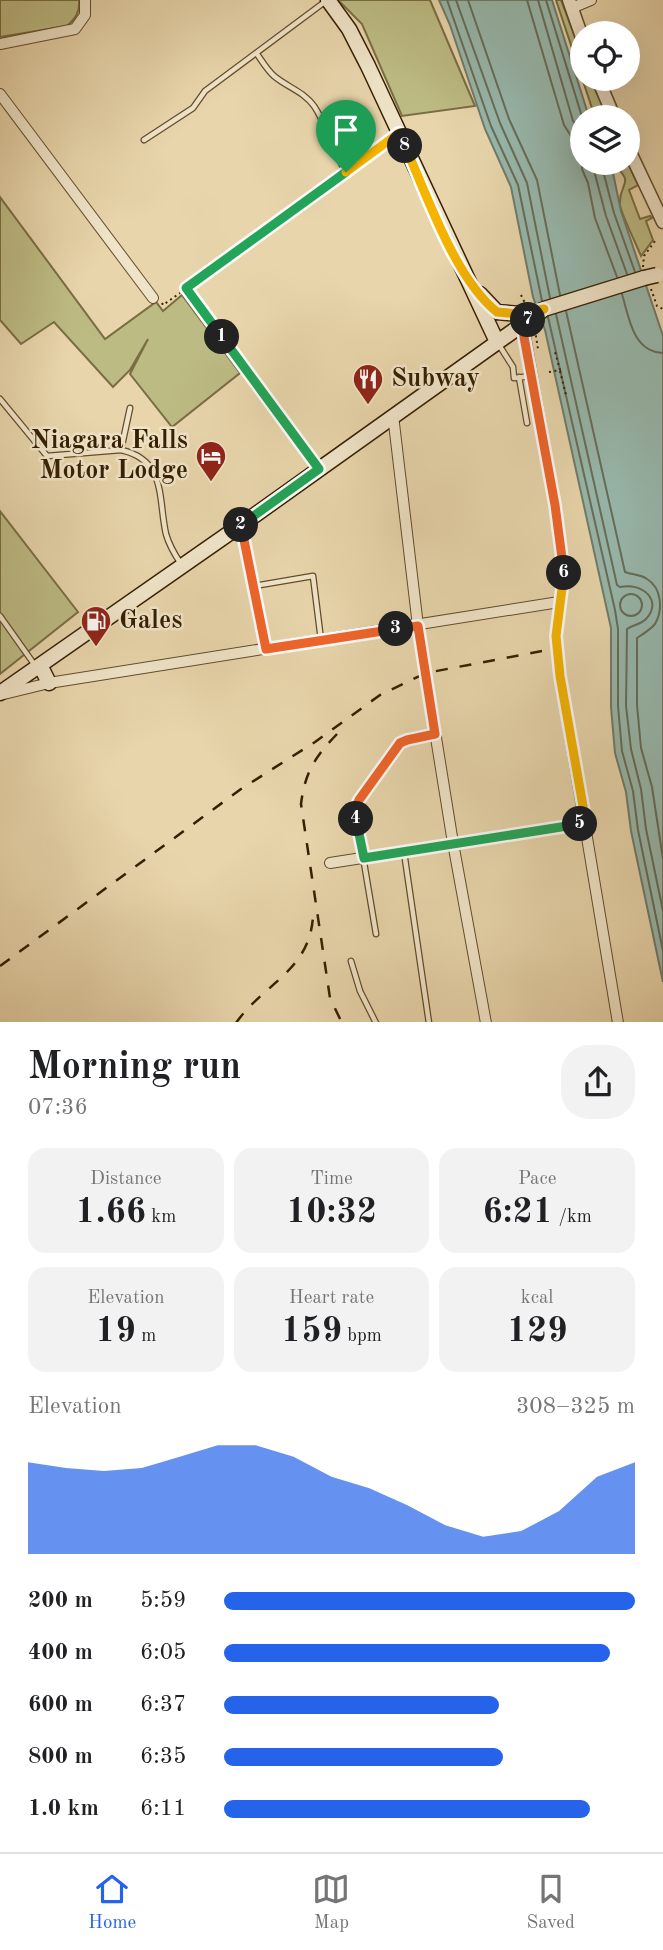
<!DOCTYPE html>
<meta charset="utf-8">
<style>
body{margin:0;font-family:"Old Standard TT",serif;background:#f2f2f2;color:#202124;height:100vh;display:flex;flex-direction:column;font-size:26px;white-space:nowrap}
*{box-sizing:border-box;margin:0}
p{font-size:23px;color:#757577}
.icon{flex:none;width:38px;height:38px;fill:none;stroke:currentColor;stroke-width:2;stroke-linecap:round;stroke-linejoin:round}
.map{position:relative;height:1022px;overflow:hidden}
.side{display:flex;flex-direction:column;background:#fff;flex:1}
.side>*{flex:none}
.tools{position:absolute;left:570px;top:21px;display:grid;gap:14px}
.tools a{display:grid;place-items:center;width:70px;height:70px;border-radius:50%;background:#fff;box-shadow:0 7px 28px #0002;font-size:35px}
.pin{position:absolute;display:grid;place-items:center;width:60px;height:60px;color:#fff;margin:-72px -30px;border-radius:50% 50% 50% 0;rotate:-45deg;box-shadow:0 0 7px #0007}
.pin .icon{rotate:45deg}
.km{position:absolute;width:35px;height:35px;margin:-18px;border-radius:50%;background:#222;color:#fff;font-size:19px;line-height:35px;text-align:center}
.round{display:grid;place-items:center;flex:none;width:74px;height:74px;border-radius:28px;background:#f2f2f2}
.headline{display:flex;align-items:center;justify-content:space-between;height:119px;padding:0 28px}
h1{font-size:38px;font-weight:600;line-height:52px}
.stats{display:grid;grid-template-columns:repeat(3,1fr);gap:10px;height:119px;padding:7px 28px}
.stats div{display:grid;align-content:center;border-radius:18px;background:#f2f2f2;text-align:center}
.stats b{font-size:35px;font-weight:600}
.stats small{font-size:19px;font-weight:400}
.stats p{font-size:19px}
.chart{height:196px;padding:14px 28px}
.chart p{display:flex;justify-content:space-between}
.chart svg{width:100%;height:126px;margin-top:7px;fill:#2563eb;opacity:.7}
ul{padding:0 28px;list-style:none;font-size:23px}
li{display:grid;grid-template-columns:112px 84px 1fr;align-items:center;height:52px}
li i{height:18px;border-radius:9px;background:#2563eb}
.menu{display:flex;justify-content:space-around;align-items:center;height:98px;border-top:2px solid #e0e0e0;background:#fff;font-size:19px;color:#757577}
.menu a{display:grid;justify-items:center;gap:4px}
.menu .active{color:#2563eb}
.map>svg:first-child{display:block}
</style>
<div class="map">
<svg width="663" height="1023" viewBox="0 0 663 1023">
<rect width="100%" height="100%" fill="#e8d5ab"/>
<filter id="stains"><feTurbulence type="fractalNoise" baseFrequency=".00286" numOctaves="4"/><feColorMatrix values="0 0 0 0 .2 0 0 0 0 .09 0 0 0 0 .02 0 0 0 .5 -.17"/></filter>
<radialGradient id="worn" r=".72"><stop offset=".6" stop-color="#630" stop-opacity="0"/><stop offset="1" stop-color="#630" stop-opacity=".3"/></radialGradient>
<path fill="#bdbb84" stroke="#796d43" stroke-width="2" d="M0,0h79c1,12 -3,18 -12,26l-67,11z
M338,0h92l45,106 -73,10 -40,-92z
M556,0h5l22,59v20h8l16,38h-12z
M611,163h17l10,22 -9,5 11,29 10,-3 2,2 -6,3 7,19 -12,16c-4,-10 -20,-43 -21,-51 -2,-23 18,-21 -9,-42z
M0,197l105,142 51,-37 7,9 19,-16 58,78 -68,54 -42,-53 18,-35 -18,31 -17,17 -59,-65 -33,22 -21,-24z
M0,511l78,101 -78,62z"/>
<path fill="#97b8ad" stroke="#707b69" stroke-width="2" d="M439,0h113l37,117h-6v46h24l6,10 8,38 42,125v646l-32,-151 -5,-39 -11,-39 -4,-46v-79l-66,-298 -12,-33 -22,-110 -26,-58 -35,-104z"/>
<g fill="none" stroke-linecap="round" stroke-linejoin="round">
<path stroke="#666c58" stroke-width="2" d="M447,0l44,126 27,59 24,116
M456,0l44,123 27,60 23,115
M468,0l41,119 28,61 23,115
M527,0l37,125 7,11 12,7
M538,0l35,121 10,10
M546,0l37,120
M583,157l-1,12 6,14 7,35 22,59
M592,163l14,53 21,58
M601,163l13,50 21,59
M622,294c7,24 11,58 41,59
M566,311l59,261c7,3 15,2 22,7 15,9 16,31 8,45 -5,6 -12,10 -18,14v67l4,43 11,39 11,72
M556,314l61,271 3,2c23,-5 43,14 26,32 -6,6 -14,6 -19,10l-1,77 5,43 10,40 5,40 17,82
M548,317l67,293 3,19v77l4,45 11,40 5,39 25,121
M620 605a11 11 0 1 1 22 0a11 11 0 1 1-22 0Z"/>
<g stroke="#624c2c" stroke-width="7">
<path id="service" d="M257,54c5,7 10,16 17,22 13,11 29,15 40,30 14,20 17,45 32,65
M144,140l49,-32 12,-17 121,-90
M499,345l14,22 1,11 18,-2
M519,377l8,46
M0,399l47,57 74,-6c46,10 37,50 45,84 3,11 9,21 15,30
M121,450l9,-42
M254,586l59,-10 8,64
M0,616l34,48
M404,852l25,171
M376,934l-21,-125 4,-9 41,-57 7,-3 28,-6
M351,961l9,30 16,32"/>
</g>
<g stroke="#624c2c" stroke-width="12">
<path id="minor" d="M572,8l19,-8
M0,44l75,-15 10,-14v-15
M0,94l153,204
M523,324l32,181 9,69 -8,62 4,40 58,347
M393,415l25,211 35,217 33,180
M319,469l-133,-181 213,-155
M241,525l25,124
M4,694l45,-11 510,-81
M330,863l256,-40"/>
</g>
<g stroke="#624c2c" stroke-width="15">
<path id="tertiary" d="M569,0l14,40
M598,79l16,38
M628,148l35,74"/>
</g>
<g stroke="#351f02" stroke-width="17">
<path id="secondary" d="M328,0l21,29 19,37 129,276
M480,294l17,18 23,2
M544,309l100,-31
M40,665l9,18
M0,693l241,-168 282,-201"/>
</g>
<path stroke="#351f02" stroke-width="2" stroke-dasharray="2 3.5" stroke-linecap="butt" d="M643,267l1,-11 11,-15
M651,289l6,17 6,3
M521,295l5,10
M162,303l1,2 17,-12
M535,330l3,19
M560,371l6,24
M549,372l11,-2 -5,-18"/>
<use href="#service" stroke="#f0e4c8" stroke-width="4.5"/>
<use href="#minor" stroke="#f0e4c8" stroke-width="10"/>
<use href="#tertiary" stroke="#f0e4c8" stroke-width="12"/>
<use href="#secondary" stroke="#f0e4c8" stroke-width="14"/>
<path stroke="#351f02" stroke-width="2.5" stroke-dasharray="12 12" stroke-linecap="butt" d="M337,734c-22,23 -32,38 -36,70l29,194 12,25
M0,966l241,-177 74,-47 65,-47 46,-22 116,-22
M236,1023c27,-39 74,-52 77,-107"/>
<g stroke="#351f02" stroke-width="17" stroke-linecap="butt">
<path id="secondary-bridge" d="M644,278l13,-3
M523,324l21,-15"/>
</g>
<use href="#secondary-bridge" stroke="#f0e4c8" stroke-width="14"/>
</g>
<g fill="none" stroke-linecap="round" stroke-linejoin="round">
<g stroke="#fff" stroke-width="14">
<path id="split-1" d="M222,337l-36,-49 160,-116"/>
</g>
<g stroke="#fff" stroke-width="14">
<path id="split-2" d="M222,337l97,132 -78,56"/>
</g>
<g stroke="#fff" stroke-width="14">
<path id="split-3" d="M241,525l25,124 130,-20"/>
</g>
<g stroke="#fff" stroke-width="14">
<path id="split-4" d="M356,819l-1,-10 4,-9 41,-57 7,-3 28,-6 -17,-108 -22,3"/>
</g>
<g stroke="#fff" stroke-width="14">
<path id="split-5" d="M356,819l8,39 216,-34"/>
</g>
<g stroke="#fff" stroke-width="14">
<path id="split-6" d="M564,573l-8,63 4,40 26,147 -6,1"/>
</g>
<g stroke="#fff" stroke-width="14">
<path id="split-7" d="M528,320l-5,4 1,13 31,168 9,68"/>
</g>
<g stroke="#fff" stroke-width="14">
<path id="split-8" d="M405,146c22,49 50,133 92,166l23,2 24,-5 -16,11"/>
</g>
<g stroke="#fff" stroke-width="14">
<path id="split-9" d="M346,172l53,-39 6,13"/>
</g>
<use href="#split-1" stroke="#22a559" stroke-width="9"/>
<use href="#split-2" stroke="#22a559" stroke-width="9"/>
<use href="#split-3" stroke="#f0652b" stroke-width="9"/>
<use href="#split-4" stroke="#f0652b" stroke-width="9"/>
<use href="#split-5" stroke="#22a559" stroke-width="9"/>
<use href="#split-6" stroke="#f5b400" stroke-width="9"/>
<use href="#split-7" stroke="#f0652b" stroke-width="9"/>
<use href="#split-8" stroke="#f5b400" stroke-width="9"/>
<use href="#split-9" stroke="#f5b400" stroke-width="9"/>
</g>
<defs>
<g id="restaurant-pin" transform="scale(1.575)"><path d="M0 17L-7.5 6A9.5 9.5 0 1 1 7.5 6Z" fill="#8f2418" stroke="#f0e4c8"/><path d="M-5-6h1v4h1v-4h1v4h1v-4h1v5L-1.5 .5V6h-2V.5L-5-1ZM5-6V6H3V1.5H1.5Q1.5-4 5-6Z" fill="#fff"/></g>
<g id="hotel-pin" transform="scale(1.575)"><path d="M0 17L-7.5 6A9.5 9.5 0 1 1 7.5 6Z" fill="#8f2418" stroke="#f0e4c8"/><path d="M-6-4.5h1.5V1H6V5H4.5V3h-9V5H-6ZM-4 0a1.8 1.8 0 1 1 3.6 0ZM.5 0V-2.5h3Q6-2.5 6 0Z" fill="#fff"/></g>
<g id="fuel-pin" transform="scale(1.575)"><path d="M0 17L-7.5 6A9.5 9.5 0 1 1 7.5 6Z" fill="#8f2418" stroke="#f0e4c8"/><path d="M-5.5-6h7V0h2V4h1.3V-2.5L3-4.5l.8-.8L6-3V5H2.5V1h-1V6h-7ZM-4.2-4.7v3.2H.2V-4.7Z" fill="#fff"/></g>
</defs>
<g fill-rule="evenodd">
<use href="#restaurant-pin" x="368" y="379"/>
<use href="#hotel-pin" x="211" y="456"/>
<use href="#fuel-pin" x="96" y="621"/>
</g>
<g text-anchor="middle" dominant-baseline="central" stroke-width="5" stroke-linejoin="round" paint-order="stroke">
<g font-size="26" font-weight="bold" fill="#351f02" stroke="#f0e4c8" text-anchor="start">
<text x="391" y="379">Subway</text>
<text x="188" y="441" text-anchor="end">Niagara Falls<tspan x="188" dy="30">Motor Lodge</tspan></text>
<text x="119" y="621">Gales</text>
</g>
</g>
<rect width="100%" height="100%" filter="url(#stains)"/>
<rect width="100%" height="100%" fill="url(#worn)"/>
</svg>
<div class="tools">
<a><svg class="icon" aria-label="locate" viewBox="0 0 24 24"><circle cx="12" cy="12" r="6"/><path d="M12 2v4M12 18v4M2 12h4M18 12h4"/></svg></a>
<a><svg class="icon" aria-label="layers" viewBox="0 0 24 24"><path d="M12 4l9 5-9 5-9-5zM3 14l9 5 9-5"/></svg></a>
</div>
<div class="pin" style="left:346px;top:172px;background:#1e9e55"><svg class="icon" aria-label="arrive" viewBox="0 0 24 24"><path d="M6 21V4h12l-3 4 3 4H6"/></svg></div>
<b class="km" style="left:222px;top:337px">1</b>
<b class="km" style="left:241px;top:525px">2</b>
<b class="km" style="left:396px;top:629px">3</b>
<b class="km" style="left:356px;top:819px">4</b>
<b class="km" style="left:580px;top:824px">5</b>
<b class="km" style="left:564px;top:573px">6</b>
<b class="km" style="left:528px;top:320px">7</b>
<b class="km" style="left:405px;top:146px">8</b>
</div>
<section class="side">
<div class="headline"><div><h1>Morning run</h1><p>07:36</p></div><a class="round"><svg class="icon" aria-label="share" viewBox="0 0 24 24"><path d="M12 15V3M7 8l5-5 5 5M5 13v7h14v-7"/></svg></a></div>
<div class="stats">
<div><p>Distance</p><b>1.66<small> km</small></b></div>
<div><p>Time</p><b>10:32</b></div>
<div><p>Pace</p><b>6:21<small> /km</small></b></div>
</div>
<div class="stats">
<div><p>Elevation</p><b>19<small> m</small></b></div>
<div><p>Heart rate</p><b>159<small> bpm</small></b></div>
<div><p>kcal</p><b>129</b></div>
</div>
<div class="chart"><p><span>Elevation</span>308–325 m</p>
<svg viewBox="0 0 160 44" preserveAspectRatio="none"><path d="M0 44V12L10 14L20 15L30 14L40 10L50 6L60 6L70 10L80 17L90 21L100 27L110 34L120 38L130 36L140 29L150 17L160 12V44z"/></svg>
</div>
<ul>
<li><b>200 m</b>5:59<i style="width:100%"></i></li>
<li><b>400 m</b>6:05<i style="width:94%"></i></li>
<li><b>600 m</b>6:37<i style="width:67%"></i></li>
<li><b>800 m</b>6:35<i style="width:68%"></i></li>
<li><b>1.0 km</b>6:11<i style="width:89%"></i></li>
</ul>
</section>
<nav class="menu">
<a class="active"><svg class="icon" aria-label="home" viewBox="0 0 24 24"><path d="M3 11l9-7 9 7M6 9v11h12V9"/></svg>Home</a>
<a><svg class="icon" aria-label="map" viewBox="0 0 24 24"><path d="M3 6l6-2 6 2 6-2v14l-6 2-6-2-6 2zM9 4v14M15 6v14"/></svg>Map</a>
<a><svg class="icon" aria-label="saved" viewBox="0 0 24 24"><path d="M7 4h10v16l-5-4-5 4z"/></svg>Saved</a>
</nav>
